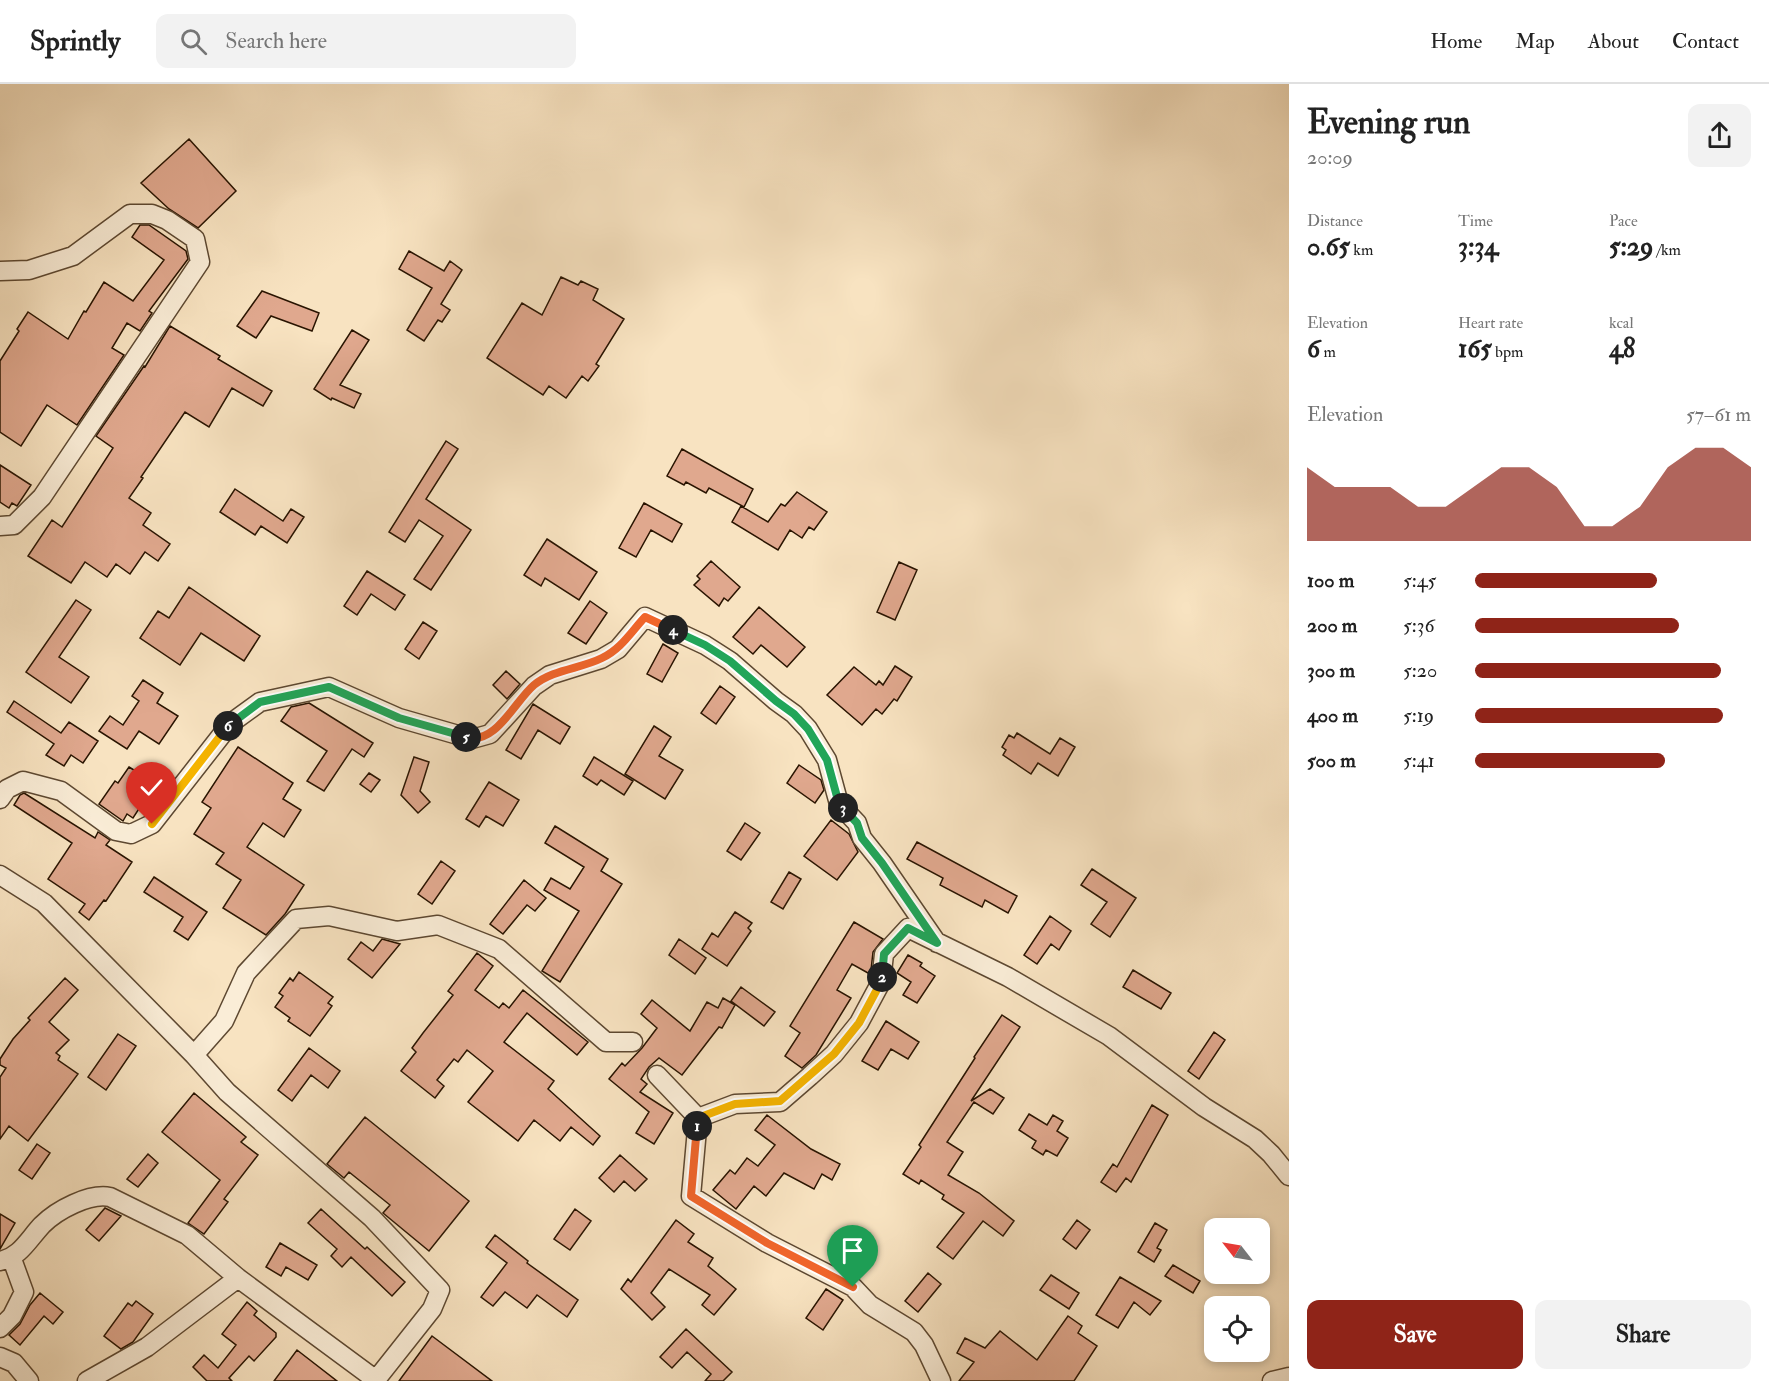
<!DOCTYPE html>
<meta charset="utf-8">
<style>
body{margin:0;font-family:"IM FELL Double Pica",serif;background:#f2f2f2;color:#222;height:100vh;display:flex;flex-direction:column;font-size:22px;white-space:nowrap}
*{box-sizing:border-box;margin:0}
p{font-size:20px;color:#767676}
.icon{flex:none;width:33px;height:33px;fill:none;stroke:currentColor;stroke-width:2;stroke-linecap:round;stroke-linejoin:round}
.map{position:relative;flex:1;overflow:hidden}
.details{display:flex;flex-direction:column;background:#fff;width:480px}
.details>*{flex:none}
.needle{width:39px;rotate:301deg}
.buttons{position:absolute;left:1204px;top:1134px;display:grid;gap:12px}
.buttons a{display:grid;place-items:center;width:66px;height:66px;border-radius:12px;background:#fff;box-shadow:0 3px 9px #0003;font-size:30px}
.pin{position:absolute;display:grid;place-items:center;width:51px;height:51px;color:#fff;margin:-62px -26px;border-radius:50% 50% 50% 0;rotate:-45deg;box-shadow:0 0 6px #0007}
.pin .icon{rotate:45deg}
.km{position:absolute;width:30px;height:30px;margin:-15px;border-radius:50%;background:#222;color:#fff;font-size:16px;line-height:30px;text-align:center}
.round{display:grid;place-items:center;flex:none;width:63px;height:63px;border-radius:12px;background:#f2f2f2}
.head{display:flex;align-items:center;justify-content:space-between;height:102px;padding:0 18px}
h1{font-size:33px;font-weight:800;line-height:45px}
.metrics{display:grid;grid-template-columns:repeat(3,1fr);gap:9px;height:102px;padding:6px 18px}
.metrics div{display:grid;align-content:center}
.metrics b{font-size:26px;font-weight:800}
.metrics small{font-size:16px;font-weight:400}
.metrics p{font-size:16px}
.chart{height:168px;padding:12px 18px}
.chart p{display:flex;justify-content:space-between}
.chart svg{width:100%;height:108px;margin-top:6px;fill:#8f2418;opacity:.7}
.primary-button{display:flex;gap:12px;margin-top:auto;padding:12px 18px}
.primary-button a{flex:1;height:69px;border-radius:12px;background:#8f2418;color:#fff;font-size:24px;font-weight:800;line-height:69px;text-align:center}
.primary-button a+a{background:#f2f2f2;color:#222}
ul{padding:0 18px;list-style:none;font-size:20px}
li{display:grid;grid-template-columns:96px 72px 1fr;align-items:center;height:45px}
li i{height:15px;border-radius:8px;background:#8f2418}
header{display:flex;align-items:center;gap:36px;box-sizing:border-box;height:84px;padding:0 30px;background:#fff;border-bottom:2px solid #e0e0e0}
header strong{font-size:28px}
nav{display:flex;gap:33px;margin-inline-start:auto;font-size:21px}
.search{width:420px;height:54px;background:#f2f2f2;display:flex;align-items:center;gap:15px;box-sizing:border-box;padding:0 21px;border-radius:12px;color:#767676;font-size:22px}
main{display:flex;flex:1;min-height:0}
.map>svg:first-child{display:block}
</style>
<header>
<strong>Sprintly</strong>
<div class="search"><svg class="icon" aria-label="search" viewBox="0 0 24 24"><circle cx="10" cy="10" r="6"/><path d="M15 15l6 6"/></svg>Search here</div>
<nav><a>Home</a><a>Map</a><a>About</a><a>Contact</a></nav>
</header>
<main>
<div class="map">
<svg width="1289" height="1297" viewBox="0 0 1289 1297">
<rect width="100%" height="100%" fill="#f8e3c1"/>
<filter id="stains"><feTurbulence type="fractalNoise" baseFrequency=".00333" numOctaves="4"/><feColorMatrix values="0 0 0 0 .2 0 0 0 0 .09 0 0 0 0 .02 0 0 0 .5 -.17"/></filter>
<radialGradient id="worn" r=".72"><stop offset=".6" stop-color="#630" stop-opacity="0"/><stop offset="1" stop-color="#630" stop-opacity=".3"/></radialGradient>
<path fill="#e0a88e" stroke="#291401" stroke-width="1.5" d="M189,55l47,52 -38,37 -29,-19 -28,-26z
M140,141h9l37,26 2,8 -39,52 3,2 -12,18 -13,-8 -15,25 12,7 -47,70 -30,-20 -26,41 -21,-14v-71l19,-30 -2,-2 11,-17 40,27 16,-28 2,1 18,-30 29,19 31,-41 -32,-23z
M409,167l35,20 6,-10 12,9 -21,34 9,6 -8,12 -4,-2 -14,21 -17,-11 25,-42 -33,-19z
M561,193l17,8 3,-4 17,8 -5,11 31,19 -28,45 3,2 -11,15 -6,-5 -16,22 -17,-12 -6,9 -56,-37 35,-55 20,12z
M262,207l57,22 -7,18 -41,-15 -15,22 -19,-12z
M170,242l50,30 -2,3 54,32 -9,15 -31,-18 -23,39 -24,-15 -44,65 2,1 -14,20 22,15 -8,12 27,19 -12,17 -13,-9 -15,22 -14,-10 -9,13 -22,-15 -14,21 -43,-27 24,-36 10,7 51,-79 -17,-12 48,-70 1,1z
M352,246l17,10 -29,45 21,9 -7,14 -22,-10 -1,2 -17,-11z
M446,357l12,8 -32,50 45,31 -40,60 -17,-11 29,-43 -24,-16 -14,22 -16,-10z
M682,365l71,40 -9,18 -35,-19 -3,5 -20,-11 -2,3 -17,-9z
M0,381l31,20 -14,21 -5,-3 -3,5 -9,-6z
M235,405l48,32 8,-12 13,8 -17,26 -26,-17 -6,9 -35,-23z
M797,408l30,20 -13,18 -5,-3 -7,11 -12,-8 -12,20 -46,-28 9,-16 27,16 13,-18 4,2z
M644,419l38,21 -10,18 -21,-12 -15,27 -17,-9z
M547,455l50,33 -18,28 -34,-22 -4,8 -17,-11z
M711,477l29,26 -12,14 -4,-3 -5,8 -25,-21 6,-6 -3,-3z
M899,478l18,8 -22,50 -18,-8z
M367,487l38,24 -10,15 -24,-16 -14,21 -13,-9z
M189,503l71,49 -16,25 -43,-28 -21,32 -40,-27 18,-27 11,7z
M76,516l15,10 -32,47 30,20 -18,26 -45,-31z
M590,517l17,12 -21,31 -18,-11z
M759,523l46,40 -18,20 -26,-22 -8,9 -20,-17z
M423,538l14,9 -18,28 -14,-10z
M663,560l15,9 -16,29 -15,-8z
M895,582l17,11 -15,24 -3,-2 -12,15 -6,-5 -14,16 -35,-30 27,-28 22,18 3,-4 4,4z
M506,587l14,13 -13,15 -14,-14z
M143,596l20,13 -6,10 21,13 -19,28 -20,-13 -12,18 -28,-18 11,-15 13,9 16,-24 -7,-5z
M720,602l15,11 -19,27 -15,-11z
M14,617l47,32 8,-11 29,19 -15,22 -12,-8 -7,11 -18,-11 8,-11 -47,-32z
M309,619l64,40 -9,14 -12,-8 -28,42 -17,-10 20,-30 -46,-30 10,-14z
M533,620l37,23 -10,17 -22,-14 -17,29 -15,-9z
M654,642l17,11 -12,19 24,14 -18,29 -40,-25z
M1017,649l33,21 10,-16 15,9 -17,29 -20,-13 -7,11 -28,-19 3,-5 -4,-3 7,-12 5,3z
M238,663l55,36 -10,16 18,11 -17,27 -21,-14 -16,24 57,38 -19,29 -19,21 -43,-27 18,-28 -25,-16 8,-11 -30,-19 17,-26 -9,-6z
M414,673l15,5 -9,29 10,11 -12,11 -17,-18z
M594,673l39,24 -9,14 -23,-15 -4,5 -14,-9z
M799,681l22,15 3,10 -9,13 -28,-20z
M129,683l21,13 -12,17 6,4 -11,17 -6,-4 -4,7 -24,-17 16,-23 3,2z
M369,689l11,7 -9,12 -11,-8z
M489,698l30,18 -16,26 -17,-10 -7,11 -13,-8z
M24,709l71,45 3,-6 12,8 -4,5 26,17 -26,39 -2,-1 -15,20 -10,-8 6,-8 -37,-25 24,-36 -58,-38 6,-10z
M831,736l18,14 9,18 -21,28 -33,-24z
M745,739l15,10 -19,27 -14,-9z
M555,742l53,33 -7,12 21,13 -62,98 -18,-11 37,-60 -35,-21 7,-12 19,11 14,-22 -39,-24z
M917,758l100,54 -9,17 -23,-13 -3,7 -42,-22 3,-7 -36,-19z
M441,777l14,10 -23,33 -14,-10z
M1092,785l44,29 -26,39 -19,-13 16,-22 -26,-17z
M789,788l12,7 -18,30 -12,-7z
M154,793l53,35 -19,28 -14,-9 9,-14 -39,-25z
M524,796l22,18 -11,13 -8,-6 -24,29 -13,-10z
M735,828l17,11 -4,5 3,3 -24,35 -25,-17 10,-16 6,4z
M1050,832l21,15 -12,19 -8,-6 -14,20 -13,-9z
M854,838l29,17 -10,13 -2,18 -3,3 -16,-9 -15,26 14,8 -35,57 -14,13 -17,-12 15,-23 -10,-7z
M382,855l18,5 -28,34 -24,-19 13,-17 12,9z
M679,855l27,19 -11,16 -26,-19z
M477,869l16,13 -18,24 24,18 4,-5 6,5 14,-18 65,52 -11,13 -50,-42 -23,29 50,39 -6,8 52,47 -7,9 -22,-18 -11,14 -26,-21 -16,21 -50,-39 25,-31 -26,-21 -9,12 -4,-3 -17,21 7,6 -9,12 -34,-27 15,-19 -4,-4 11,-15 30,-38 -5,-4z
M908,871l14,8 -2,3 15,10 -18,27 -14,-8 8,-13 -14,-9z
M1133,886l38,23 -10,16 -38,-22z
M299,888l34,25 -5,6 4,3 -22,30 -22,-15 2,-3 -15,-11 8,-11 -4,-3 11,-15 3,3z
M65,894l13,12 -29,32 20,18 -13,13 4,3 -2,4 20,14 -50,67 -19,-15 -9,13v-62l6,-9 -6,-3v-6l13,-20 17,-19 -2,-2z
M741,903l34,25 -11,14 -33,-25z
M723,914l12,7 -13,23 -3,-1 -37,48 -23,-17 -10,9 -8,12 6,5 -7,8 33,21 -19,31 -18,-11 13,-21 -40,-33 13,-16 3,3 17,-18 15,-20 -16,-14 11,-14 38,31 17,-29 11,6z
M1002,931l18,12 -49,74 19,-12 14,9 -11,16 -19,-12 -27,40 16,10 -15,23 31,18 35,28 -11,15 -20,-15 -30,38 -16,-12 27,-34 -22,-14 2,-4 -23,-15 -2,4 -16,-10 18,-27 -2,-2 56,-87 -1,-1z
M886,937l33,21 -11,17 -17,-10 -13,21 -16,-9z
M1214,948l11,8 -26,39 -11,-8z
M118,950l18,12 -30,44 -18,-13z
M309,964l31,23 -12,17 -17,-13 -19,26 -14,-11z
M194,1009l52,44 -5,5 17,13 -34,44 4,3 -24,32 -16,-11 32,-43 -58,-48z
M1152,1021l16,10 -37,67 -5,-4 -10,14 -15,-10 12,-18 4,3z
M1029,1030l18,11 6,-10 10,6 -6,10 11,7 -11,18 -11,-6 -3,5 -11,-7 4,-7 -17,-11z
M767,1031l44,34 29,15 -8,16 -10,-6 -8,15 -30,-16 -18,23 -12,-10 -18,23 -23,-19 17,-20 5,4 12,-16 11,8 17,-21 -20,-15z
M365,1033l104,84 -40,50 -46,-38 7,-8 -41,-33 -5,6 -17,-14z
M37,1060l13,9 -18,26 -13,-9z
M148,1070l10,9 -20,24 -11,-8z
M620,1071l27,24 -12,12 -11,-10 -10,11 -15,-14z
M105,1124l16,8 -22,25 -13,-11z
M321,1125l44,40 2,-2 38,35 -13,14 -41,-39 -9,10 -11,-11 6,-7 -29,-26z
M575,1125l16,12 -21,29 -16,-11z
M0,1130l15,9 -15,26z
M676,1136l18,14 -6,8 25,16 -5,8 28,23 -22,26 -12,-10 8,-10 -41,-26 -18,24 14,14 -13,13 -31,-31 7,-10 3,3z
M1077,1136l13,10 -14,19 -13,-10z
M1155,1139l12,7 -10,18 4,2 -7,12 -16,-10z
M495,1151l33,26 -1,2 51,37 -11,17 -30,-22 -10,13 -22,-16 -12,14 -12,-9 26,-34 -21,-16z
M280,1159l37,22 -9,15 -22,-13 -5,9 -15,-9z
M1173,1181l27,16 -7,12 -28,-17z
M928,1189l13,11 -23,28 -13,-11z
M1051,1191l28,18 -10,16 -29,-19z
M1120,1193l41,24 -11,14 -16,-13 -16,26 -22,-13z
M826,1205l17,11 -20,30 -17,-12z
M40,1209l23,19 -10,12 -9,-8 -24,29 -11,-10 11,-11 10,-19z
M136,1217l17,13 -20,28 -12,7 -17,-13 24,-33 4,3z
M247,1218l10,9 -3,4 22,18v4l-22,24 -5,-5 -20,22 3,3h-25l-14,-14 11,-12 14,13 18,-23 -14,-11z
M1068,1232l14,10 -4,7 19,13 -23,35h-115l15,-19 -17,-9 8,-15 20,10 15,-17 37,29z
M686,1245l46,43 -9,9h-18l6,-7 -24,-22 -15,16 -12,-11z
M432,1252l60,45h-93z
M297,1266l40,31h-63z"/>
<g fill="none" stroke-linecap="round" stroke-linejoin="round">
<g stroke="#5d4831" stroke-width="21">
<path id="street" d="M0,187l29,-1 44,-14 57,-42h22l15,6 28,19 5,23 -158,235 -28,28 -14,1
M0,715l7,-10 16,-8 38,10 55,40 15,3 21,-10 79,-101 29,-21 69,-15 70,31 73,21 18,-5 44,-48 16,-11 51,-16 17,-10 27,-32 60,28 25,16 46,40 18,13 14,15 19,31 12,44 18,19 5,15 20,25 55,80
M0,791l44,28 150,152 33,37 145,126 68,72 -8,19 -57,72
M194,971l30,-34 22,-48 50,-54 33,-3 68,15 41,-6 61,24 107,93h27
M657,991l41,43 -7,78 76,47 86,44 17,18 44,27 10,13 17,36
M698,1034l37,-14 45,-2 30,-26 24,-22 25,-31 22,-41 3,-28 24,-26 100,49 101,59 95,71 51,32 16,15 18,22
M0,1177c20,-4 28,-21 42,-36 15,-15 47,-32 68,-28l77,38 51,43 138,102
M0,1244l12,-12 12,-24 -12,-33
M0,1273l14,6 15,18
M87,1297l60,-34 91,-69
M1272,1297l17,-4"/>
</g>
<use href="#street" stroke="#faedd7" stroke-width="18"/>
</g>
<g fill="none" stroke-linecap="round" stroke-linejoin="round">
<g stroke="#fff" stroke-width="12">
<path id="split-1" d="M697,1042l-6,70 76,47 86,44"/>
</g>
<g stroke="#fff" stroke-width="12">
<path id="split-2" d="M697,1042l1,-8 37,-14 45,-3 54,-47 25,-31 22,-41 1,-5"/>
</g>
<g stroke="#fff" stroke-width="12">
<path id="split-3" d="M843,724l14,15 5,15 20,25 55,80 -29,-15 -24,26 -2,23"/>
</g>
<g stroke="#fff" stroke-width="12">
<path id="split-4" d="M673,546l32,15 25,16 46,40 18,13 14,15 19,31 12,44 4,4"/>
</g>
<g stroke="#fff" stroke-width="12">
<path id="split-5" d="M466,653c29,9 49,-36 68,-52 20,-16 46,-16 68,-27 19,-9 29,-26 43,-41l28,13"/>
</g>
<g stroke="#fff" stroke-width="12">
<path id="split-6" d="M228,642l32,-24 69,-15 70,31 67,19"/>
</g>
<g stroke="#fff" stroke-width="12">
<path id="split-7" d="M152,740l76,-98"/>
</g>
<use href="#split-1" stroke="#f0652b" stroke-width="8"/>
<use href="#split-2" stroke="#f5b400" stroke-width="8"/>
<use href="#split-3" stroke="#22a559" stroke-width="8"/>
<use href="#split-4" stroke="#22a559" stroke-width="8"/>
<use href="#split-5" stroke="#f0652b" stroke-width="8"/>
<use href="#split-6" stroke="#22a559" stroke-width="8"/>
<use href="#split-7" stroke="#f5b400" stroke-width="8"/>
</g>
<rect width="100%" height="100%" filter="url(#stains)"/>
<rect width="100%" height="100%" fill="url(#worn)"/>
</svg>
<div class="buttons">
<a><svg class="needle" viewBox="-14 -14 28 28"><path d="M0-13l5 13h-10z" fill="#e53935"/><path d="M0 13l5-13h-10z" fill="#767676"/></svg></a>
<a><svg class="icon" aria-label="locate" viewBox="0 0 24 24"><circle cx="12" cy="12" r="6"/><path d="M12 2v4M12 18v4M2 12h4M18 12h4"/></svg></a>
</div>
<div class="pin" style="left:853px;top:1203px;background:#1e9e55"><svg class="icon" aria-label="arrive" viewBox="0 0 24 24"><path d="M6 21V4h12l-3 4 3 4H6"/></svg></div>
<div class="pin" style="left:152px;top:740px;background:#d93025"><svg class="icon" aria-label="check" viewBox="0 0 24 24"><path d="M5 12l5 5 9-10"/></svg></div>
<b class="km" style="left:697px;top:1042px">1</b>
<b class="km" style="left:882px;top:893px">2</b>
<b class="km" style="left:843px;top:724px">3</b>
<b class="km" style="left:673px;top:546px">4</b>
<b class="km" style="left:466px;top:653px">5</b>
<b class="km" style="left:228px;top:642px">6</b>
</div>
<section class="details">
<div class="head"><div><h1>Evening run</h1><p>20:09</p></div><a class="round"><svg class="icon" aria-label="share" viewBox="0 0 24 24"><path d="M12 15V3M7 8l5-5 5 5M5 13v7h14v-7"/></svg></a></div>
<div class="metrics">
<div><p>Distance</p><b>0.65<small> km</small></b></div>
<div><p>Time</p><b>3:34</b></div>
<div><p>Pace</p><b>5:29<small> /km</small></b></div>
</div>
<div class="metrics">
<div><p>Elevation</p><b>6<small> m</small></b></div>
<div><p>Heart rate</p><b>165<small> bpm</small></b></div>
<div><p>kcal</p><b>48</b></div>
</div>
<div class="chart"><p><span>Elevation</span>57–61 m</p>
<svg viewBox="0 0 160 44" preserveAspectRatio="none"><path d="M0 44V14L10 22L20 22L30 22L40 30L50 30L60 22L70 14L80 14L90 22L100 38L110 38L120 30L130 14L140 6L150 6L160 14V44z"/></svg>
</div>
<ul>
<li><b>100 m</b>5:45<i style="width:66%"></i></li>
<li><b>200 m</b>5:36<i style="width:74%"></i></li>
<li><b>300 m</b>5:20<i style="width:89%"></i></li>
<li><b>400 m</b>5:19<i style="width:90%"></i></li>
<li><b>500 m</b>5:41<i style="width:69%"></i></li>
</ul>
<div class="primary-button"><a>Save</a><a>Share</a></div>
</section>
</main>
